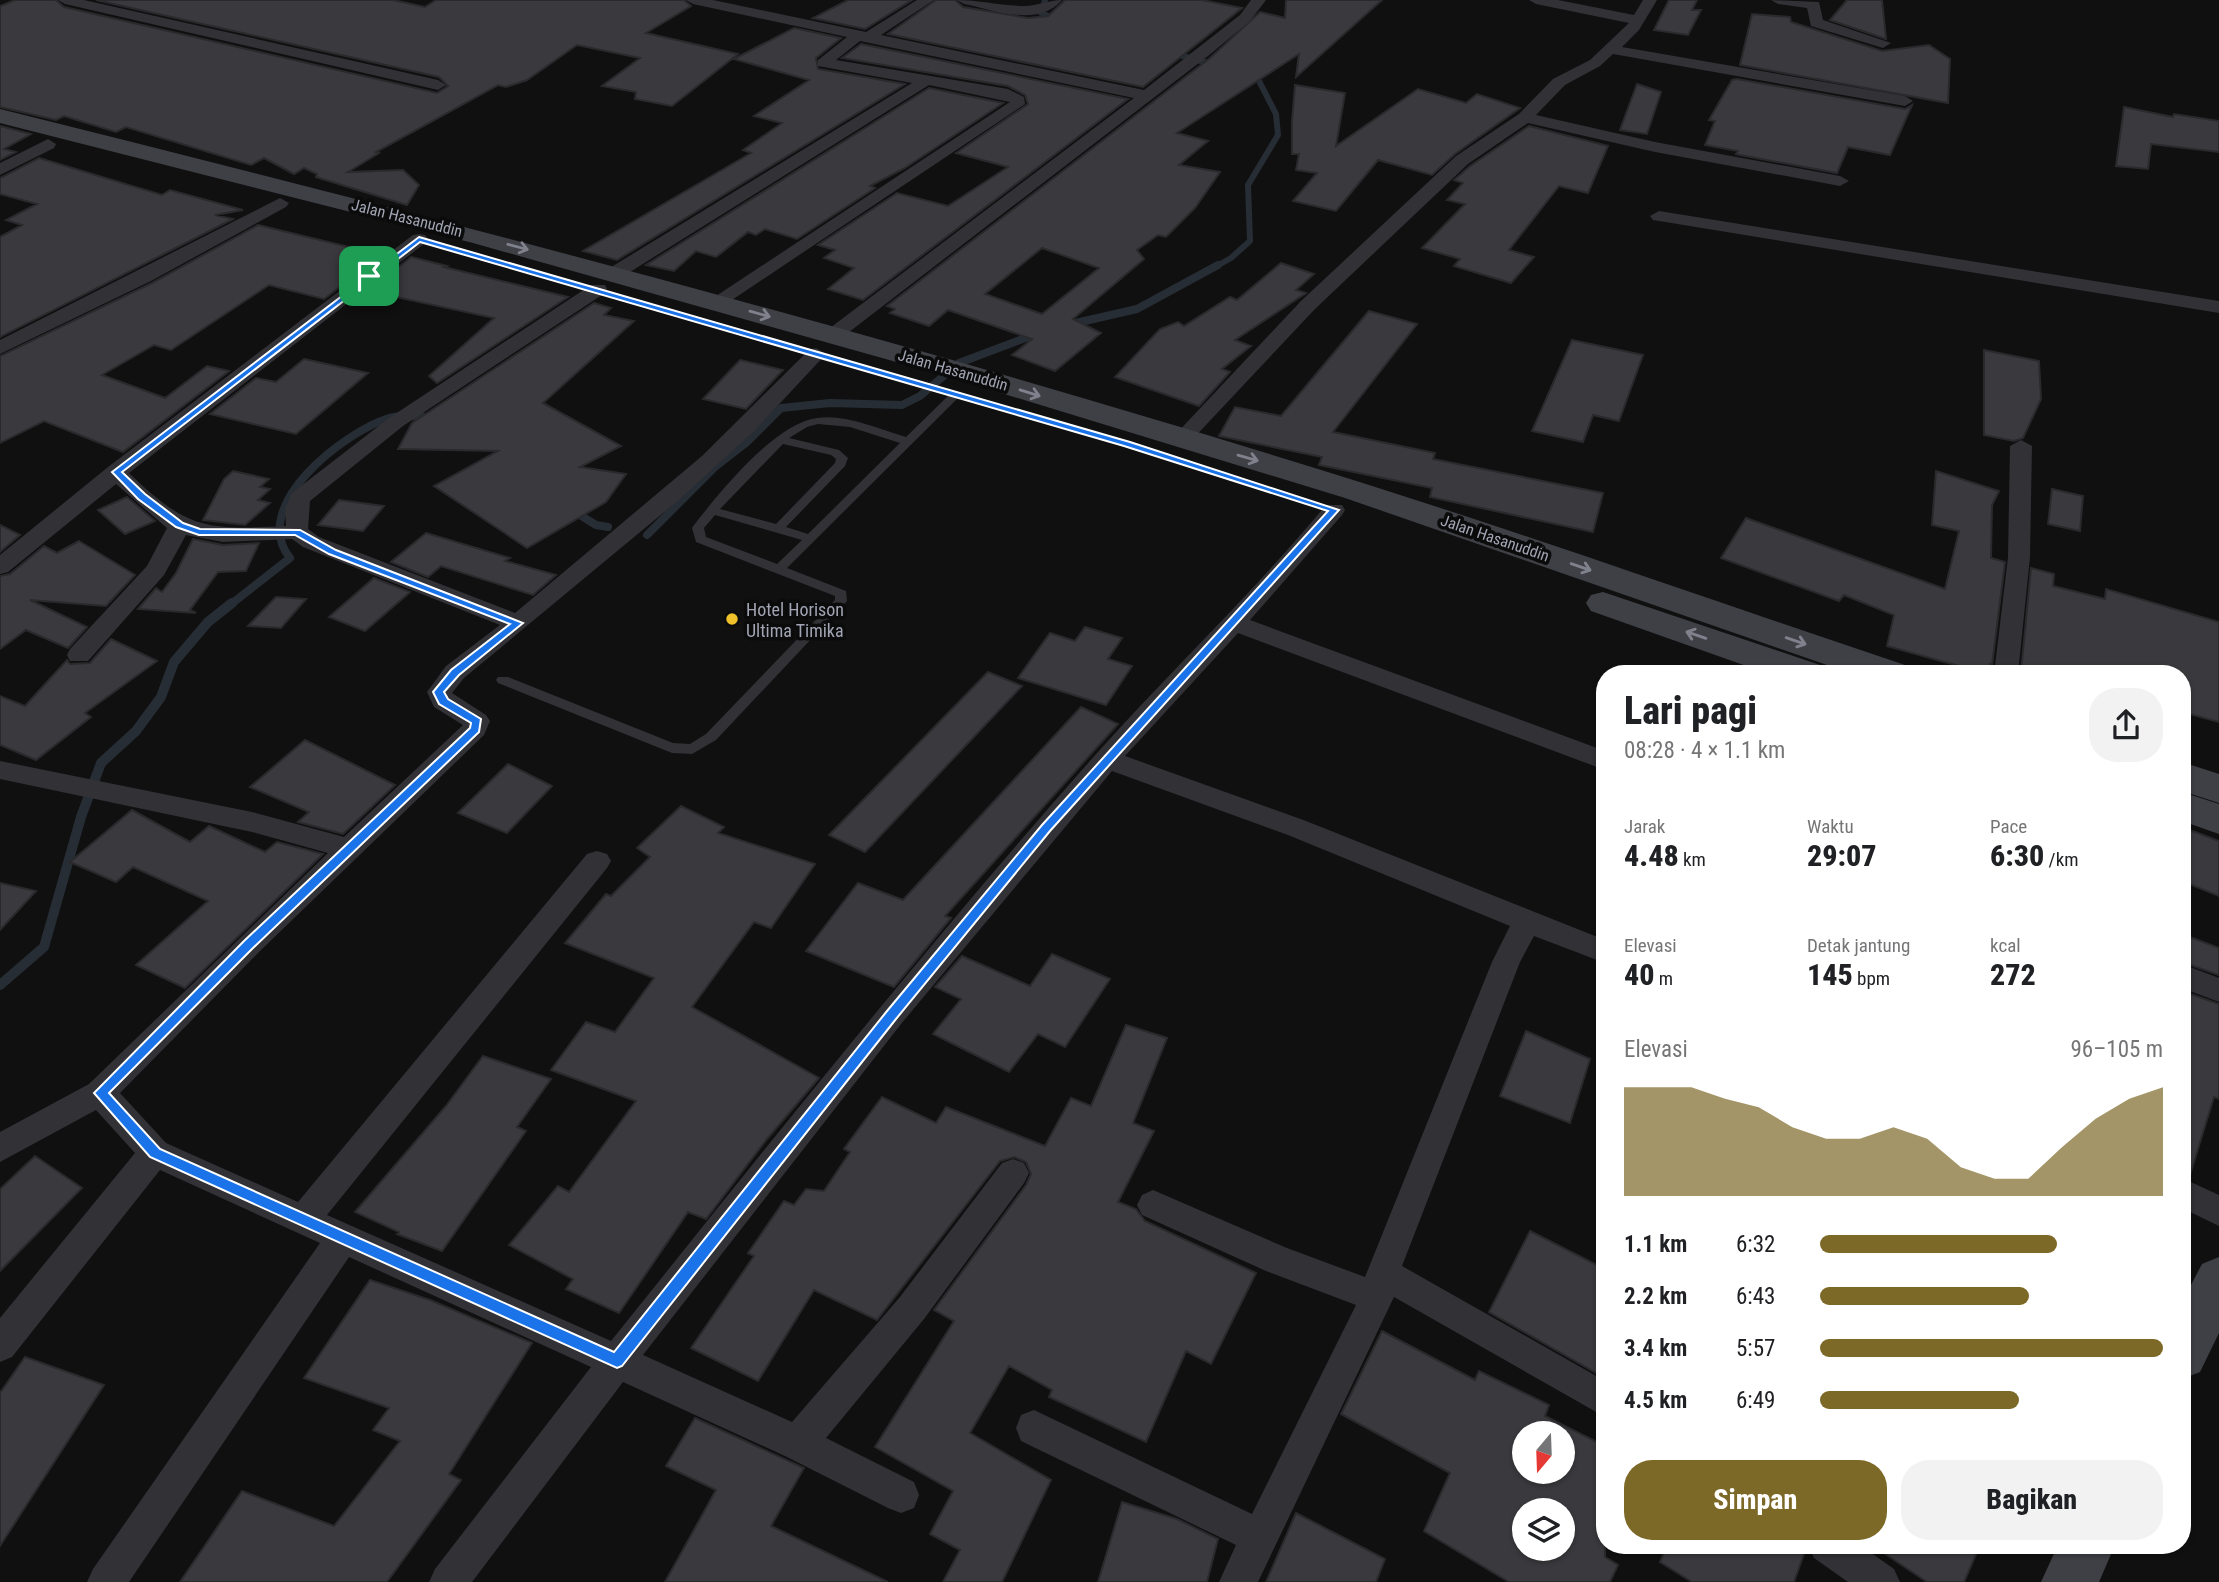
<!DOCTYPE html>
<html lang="id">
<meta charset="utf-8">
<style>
body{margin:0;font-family:"Roboto Condensed",sans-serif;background:#f2f2f2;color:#202124;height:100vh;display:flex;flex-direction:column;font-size:26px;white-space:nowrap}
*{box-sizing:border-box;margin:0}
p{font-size:23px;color:#757577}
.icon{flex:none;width:38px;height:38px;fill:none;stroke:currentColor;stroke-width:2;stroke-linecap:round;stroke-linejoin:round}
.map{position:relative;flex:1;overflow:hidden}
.side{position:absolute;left:1596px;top:665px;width:595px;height:889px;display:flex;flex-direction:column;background:#fff;border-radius:28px;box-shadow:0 2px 5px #0004}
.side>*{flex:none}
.needle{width:46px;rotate:199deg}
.controls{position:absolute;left:1512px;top:1421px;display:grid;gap:14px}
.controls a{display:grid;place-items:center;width:63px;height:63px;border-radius:50%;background:#fff;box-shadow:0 2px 5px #0004;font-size:35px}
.pin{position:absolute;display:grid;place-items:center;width:60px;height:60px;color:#fff;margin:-30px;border-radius:14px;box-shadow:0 4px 10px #0006}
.round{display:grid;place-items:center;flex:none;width:74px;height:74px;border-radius:28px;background:#f2f2f2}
.head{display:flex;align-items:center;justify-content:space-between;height:119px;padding:0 28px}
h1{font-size:38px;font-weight:800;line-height:52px}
.figures{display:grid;grid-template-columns:repeat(3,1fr);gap:10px;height:119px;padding:7px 28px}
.figures div{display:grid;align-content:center}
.figures b{font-size:30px;font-weight:800}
.figures small{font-size:19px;font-weight:400}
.figures p{font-size:19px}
.chart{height:196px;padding:14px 28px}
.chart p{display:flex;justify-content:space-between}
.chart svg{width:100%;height:126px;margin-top:7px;fill:#7d6927;opacity:.7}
.button{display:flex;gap:14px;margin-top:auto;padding:14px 28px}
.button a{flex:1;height:80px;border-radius:28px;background:#7d6927;color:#fff;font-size:28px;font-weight:800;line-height:80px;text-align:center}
.button a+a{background:#f2f2f2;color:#202124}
ul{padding:0 28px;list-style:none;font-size:23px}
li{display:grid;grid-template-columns:112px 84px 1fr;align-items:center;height:52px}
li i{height:18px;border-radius:9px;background:#7d6927}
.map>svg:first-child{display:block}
</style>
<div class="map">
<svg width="2219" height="1582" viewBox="0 0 2219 1582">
<rect width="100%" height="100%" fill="#101011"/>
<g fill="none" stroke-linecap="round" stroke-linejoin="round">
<path stroke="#272d34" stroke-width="6" d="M1045,0l-4,13 17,7
M1169,52l46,13
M1215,267l16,-9 19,-17 -2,-56 30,-50 -2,-21 -18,-35 -8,-3"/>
<path stroke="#272d34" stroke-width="8" d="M1067,325l70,-16 81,-44
M572,510l24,15 12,2
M647,535l69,-69 31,-24 34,-34 49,-5 72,2 18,-9 39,-33 77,-29
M230,605l60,-47c-42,-52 54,-126 99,-140 14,-4 29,-1 43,-1"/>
<path stroke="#272d34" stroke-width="10" d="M0,985l44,-38 37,-130 20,-54 35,-32 25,-34 13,-35 34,-40 24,-19"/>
</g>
<path fill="#3a3a3e" stroke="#2a2a2d" stroke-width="2" fill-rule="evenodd" d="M15,0h41l8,7 373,86 11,-7 -9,-9 -343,-77h297l32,7 11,-7h248l7,6 -45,27 92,21 -66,52 -37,-7 1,-7 -34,-6 38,-28 -63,-13 -50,35 -21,7 -8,-2 -122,67 3,1 -31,19 55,-2 16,15 -12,20 -91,-28 1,-3 -13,-6 -10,6 -30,-16 -13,7 -125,-38 -10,5 -52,-16 -8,4 -56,-13v-101z
M848,0h64l-47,29 -52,-11z
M936,0h19l8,7 65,11 20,-2 17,-16h137l40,8 -99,79 -255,-53z
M1286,0h96l-86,77 3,-23 -122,79 31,8 -29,24 41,7 -25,36 -29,29 -8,-2 -21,15 7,9 -71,60 28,14 -46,38 -43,-16 20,-16 -84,-29 -19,16 -39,-13 5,-4 -8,-3 323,-248 50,-46 25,6zM1042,248l57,20 -57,46 -57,-20z
M1669,0h28l-5,10h9l-13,25 -34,-5z
M1847,0h35l4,39 -56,-19z
M1752,14l38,3 1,5 91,29 47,-6 21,14 -2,44 -208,-38z
M794,28l47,10 -25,20 2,11 87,15 -288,176 -34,-9 168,-98 -8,-3 39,-27 -28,-7 55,-36 -75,-21z
M861,44l267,55 -265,201 -35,-11 26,-21 -30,-10 11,-8 -17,-5 79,-52 51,13 60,-39 -52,-14 72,-49 -3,-9 -17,-9 -166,-28z
M1737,79l168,30 7,-4 -22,50 -42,-8 -11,26 -97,-18 -4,-1 2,-3 -33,-6 10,-24 -6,-1 23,-40z
M1637,84l24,8 -14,42 -27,-4z
M1295,85l50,8 -9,53 82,-57 48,14 11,-9 43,14 -65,46 -23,21 -54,-15 -42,51 -43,-10 24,-28 -21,-3 3,-16h-7v-33z
M929,88l74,15 -98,65 -35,18 5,2 -78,51 -32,-10 -9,6 -8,-3 -32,25 -20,-6 -22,20 -28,-6z
M2124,107l49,10 1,-3 45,7v31l-68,-8 -3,25 -32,-3z
M0,126l31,8 -27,15 12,3 -16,8z
M1529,126l79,20 -20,47 -29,-7 -50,64 25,7 -23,26 -57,-17 6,-7 -38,-11 43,-44 -18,-4 16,-17 -9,-3 16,-14z
M39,158l123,37 8,-5 73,20 -28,5 18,4 -233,118v-100l22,-12 -16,-5 31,-16 -37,-10v-16z
M258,225l124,30 -58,44 -55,-14 -98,65 -17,-5 -52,30 63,23 42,-32 22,5 -106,81 -79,-31 -44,22v-87l152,-73z
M411,257l36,9 -3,1 124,30 -131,86 -8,-7 65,-58 -126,-27z
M1281,263l33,11 -18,16 10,3 -71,47 16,6 -29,23 8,3 -31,34 -84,-29 45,-48 18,-7 6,4 46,-29 7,3z
M594,303l17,5 -7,7 30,6 -91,82 78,43 -41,21 46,7 -20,28 -79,46 -93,-62 64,-35 -100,-2 14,-26z
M1369,311l48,13 -84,108 102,21 -2,6 170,34 -10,39 -163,-35 2,-9 -113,-23 3,-8 -103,-21 16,-29 46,9z
M1572,340l71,15 -24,66 -26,-6 -10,27 -51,-11z
M1984,350l55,11 2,38 -18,39 -9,3 -30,-6z
M304,359l64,14 -72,61 -86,-20 46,-36 20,4z
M740,360l43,10 -37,39 -43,-10z
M233,471l36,8 -9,8 10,2 -12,11 12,3 -25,22 -42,-5 21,-41z
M1936,471l63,20 -7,14 -1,53 14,4 -13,103 -2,-1 -2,10 -101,-28 7,-31 -50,-20 -5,6 -118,-43 25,-40 199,71 14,-58 -27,-6z
M2052,489l31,7 -3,35 -32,-7z
M127,497l28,24 -30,13 -27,-24z
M339,500l45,6 -21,25 -45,-6z
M0,525l20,10 -20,17z
M426,533l84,25 -5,3 51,14 -23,20 -92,-29 -13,11 -37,-15z
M193,539l30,6 36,-2 -13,28 -28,1 -28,38 6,3 -58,-4 18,-21 6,4 14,-19z
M79,541l56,34 -29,31 -76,-6 57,27 -19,21 -42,-18 -26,19v-73l10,-2 34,-28 13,7z
M2031,568l23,6 -1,12 52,13 1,-10 113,33v100l-37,-10v-38l-161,-2z
M374,578l36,14 -45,39 -36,-14z
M276,597l30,2 -25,29 -33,-2z
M1085,627l37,11 -14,21 24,7 -26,39 -88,-27 32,-45 25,8z
M111,639l46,22 -72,52 6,4 -55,43 -36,-15v-49l25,10 42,-46 3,4 20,-1z
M988,672l34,14 -157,166 -36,-17z
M1081,707l37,17 -173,192 6,2 -57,69 -88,-36 52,-68 45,17z
M305,740l90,45 -52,49 -45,-12 11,-10 -59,-25z
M508,764l44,22 -45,47 -49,-20z
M681,806l43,21 -6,6 97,31 -44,64 -17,-6 -62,85 127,71 -52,61 -61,80 -18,-7 -69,101 -53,-24 7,-10 -64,-34 49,-59 11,6 67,-91 -85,-31 35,-48 29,10 39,-54 -89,-35 41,-49 5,2 39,-39 -13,-9z
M132,810l58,32 19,-16 56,26 12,-10 46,12 -138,134 -49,-23 72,-64 -75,-34 -17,15 -46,-20z
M2182,827l37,14v55l-37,-15z
M0,883l36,8 -36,39z
M2182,934l37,14v27l-37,-13z
M1052,954l58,25 -45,68 -27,-13 -29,38 -76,-38 28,-35 -26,-12 27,-31 68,30z
M2182,991l37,13v95l-5,-2 -25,81 -7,-2z
M1126,1025l41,13 -34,85 21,8 -36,71 18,7 9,12 111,52 -45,91 -25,-13 -40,91 -97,-45 3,-7 -43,-24 -39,67 81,47 -49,102h-59l17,-32 -30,-16 23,-43 -78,-44 79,-126 -20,-11 92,-125 5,-11 -5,-12 -12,-5 -14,4 -123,159 -63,-30 -56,91 -67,-33 63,-92 -6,-3 36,-52 10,4 12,-16 18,2 26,-39 -6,-3 38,-52 54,26 10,-16 99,39 26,-48 20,8z
M1526,1031l64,28 -20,64 -70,-27z
M483,1056l68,23 -34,48 9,4 -84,120 -45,-17 2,-2 -44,-20 91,-106z
M35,1156l47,32 -82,83v-82z
M1530,1231l75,38v109l-116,-66z
M370,1280l60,20 102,43 -83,131 12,6 -74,102h-207l62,-91 92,35 66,-85 -27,-11 16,-22 -85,-30z
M1382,1331l93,49 4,-9 70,34 -4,11 60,30v111l13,8 -8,17h-101l-85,-51 26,-58 -109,-59zM1524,1433h39v39h-39zM1524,1510h39v39h-39z
M25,1357l79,28 -104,161v-153z
M695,1418l109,50 -33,58 117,56h-223l51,-92 -50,-24z
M1122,1502l55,17 41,20 -11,43h-109z
M1296,1513l89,46 -9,23h-110z
M1667,1545h139v3l-12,34h-102l-32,-20z
M1872,1545h108l-16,37h-37z"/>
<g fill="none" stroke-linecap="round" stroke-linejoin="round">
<path fill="#313136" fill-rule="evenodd" d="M955,392l4,1v4l-172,171 59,23 1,10 -131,139 -24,14 -20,-1 -174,-70 -2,-3 2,-3h10l165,66 17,1 16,-10 129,-134v-4l-139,-54 -4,-14 2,-3c25,-32 81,-102 123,-107 29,-4 61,11 89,19l45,-44zM818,424l32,3 50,16 -92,91 -22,-7 59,-61 3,-8 -9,-8 -50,-12 18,-11zM783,444l48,11 5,4 -1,4 -59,61 -56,-15zM715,515l87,25 -25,24 -71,-27 -2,-9z"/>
<path fill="#313136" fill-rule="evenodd" d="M58,0h26l354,80 8,5 -8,5 -373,-86z
M686,0h27l153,32 51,-32h17l-53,35 263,55 96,-75 11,-15h15l-16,21 -42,35 -368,283 -7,2 -10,-6 3,-4 308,-233 -274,-57 -24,19 172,29 16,8 1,7 -305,204 -7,-2 -2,-4 2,-4 297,-196 -81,-17 -307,192h-14l-2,-4 2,-4 304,-186 -94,-17v-6l29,-23 -154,-33z
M957,0c23,0 44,6 67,6 14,0 24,-6 38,-6 -24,28 -68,10 -98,4z
M1529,0h29l76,15 9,-15h14l-18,30 -17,17 283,49 8,5 -8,5 -292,-52 -13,12 -35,19 -29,30 119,27 185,34 9,5 -9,5 -185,-34 -127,-29 -60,41 -153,145 -126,134h-14l-4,-4 4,-4 126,-134 155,-145 63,-42 34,-35 37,-19 39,-37 -93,-19z
M1771,0l48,2 4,18 68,23 -8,5 -72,-22 -4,-18 -29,-4z
M48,139l8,5 -2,4 -54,27v-12z
M280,198l9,5 -3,4 -135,74 -151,73v-14z
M1659,211l560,90v12l-566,-93 -3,-4z
M419,234l6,1 3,4 -3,4 -296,230c59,57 77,57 157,53l-1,-17 7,-16 97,-75 202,-133h14l2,4 -2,4 -202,133 -93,75 -2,28 11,8 196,76 187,-157 107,-106 7,-2 10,6 -72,77 -74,68 -216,179 -12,15 34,22 4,6 -6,14 -225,217 -139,141 46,50 132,59 289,-348 10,-3 10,3 4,7 -4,7 -280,347 284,126c159,-198 317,-398 486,-588 75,-84 157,-161 229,-248h16l3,5 -3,5 -92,105 355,131v19l-367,-137 -113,123 181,65 299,119v23l-71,-27 -14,26 -118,304 203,115v36l-211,-120 -136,285h-39l17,-37 -215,-104 -5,-13 5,-13 13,-5 218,104 104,-209 -90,-34 -124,-56 -5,-10 5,-10 11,-5 134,58 78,29 127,-315 18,-36 -222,-91 -176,-64 -211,253 -258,331 149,67 108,-125 102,-134 11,-4 11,4 5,10 -5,10 -100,136 -98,119 88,44 5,13 -5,13 -13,5 -13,-5 -103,-52 -162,-74 -151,200h-43l6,-13 156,-202 -242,-110 -220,325h-42l6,-13 227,-326 -160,-73 -148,187 -12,5v-44l135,-165 -39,-43 -96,52v-30l89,-48 239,-231 -76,-21 -252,-53v-18l252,51 92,25 119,-112 -29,-18 -7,-15 19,-26 54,-41 -197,-78 -11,-8 -69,3 -37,-7 -22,40 -76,86h-18l-3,-6 3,-6 77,-83 20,-38 -51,-44 -108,88 -8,2v-19l108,-88 305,-232z
M2021,440l11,6 -2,111 -12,117h-24l14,-117 2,-111z
M2182,964l37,14v24l-37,-14z
M2182,1178l37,17v31l-37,-18z
M1808,1545h52l34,24 6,13h-52l-34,-24z"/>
<path fill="#3f4046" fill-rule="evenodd" d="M0,109c458,114 915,233 1366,375 180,57 359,121 539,181l5,9h-57l-508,-176 -406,-124 -466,-131 -473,-120z
M1603,592l217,73 5,9h-56l-178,-63 -5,-8 5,-8z
M2182,762l37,12v29l-37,-12z
M2182,792l37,12v30l-37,-13z
M2219,1257v76l-19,39 -18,7v-77l20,-38z
M2058,1545h57l-16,37h-58z"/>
</g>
<defs><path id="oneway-shaft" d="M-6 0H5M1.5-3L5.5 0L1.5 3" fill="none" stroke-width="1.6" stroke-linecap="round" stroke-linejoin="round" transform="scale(1.75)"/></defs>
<g stroke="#7f818c">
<use href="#oneway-shaft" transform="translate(518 247) rotate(15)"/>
<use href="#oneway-shaft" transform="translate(760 314) rotate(16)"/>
<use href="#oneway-shaft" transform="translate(1030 393) rotate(17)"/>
<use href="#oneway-shaft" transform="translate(1248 458) rotate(16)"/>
<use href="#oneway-shaft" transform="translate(1581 567) rotate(19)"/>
<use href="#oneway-shaft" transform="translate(1696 635) rotate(-161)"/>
<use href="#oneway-shaft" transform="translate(1796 641) rotate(19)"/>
</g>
<path fill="#1a73e8" stroke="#fff" stroke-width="2" fill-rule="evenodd" d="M419,237l711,205 209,68 -289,321 -154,188 -274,347 -5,2 -467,-211 -56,-64 150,-152 226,-213 1,-5 -32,-19 -6,-12 18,-22 59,-46 -181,-70 -34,-19h-96l-23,-8 -38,-28 -26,-27zM420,242l704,204 204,65 -286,314 -155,186 -273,341 -454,-203 -51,-56 144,-145 226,-216 2,-13 -33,-20 -4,-7 15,-17 64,-52 -187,-73 -36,-20 -100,-1 -17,-6 -38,-29 -23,-22z"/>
<circle fill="#eec02a" stroke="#0b0b0c" stroke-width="2.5" cx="732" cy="619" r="7"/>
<g text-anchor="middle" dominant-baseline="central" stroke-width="7" stroke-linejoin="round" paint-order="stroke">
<g font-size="16" fill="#a1a4b2" stroke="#0b0b0c">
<text transform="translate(407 218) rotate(14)">Jalan Hasanuddin</text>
<text transform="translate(953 370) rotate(16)">Jalan Hasanuddin</text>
<text transform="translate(1495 538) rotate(19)">Jalan Hasanuddin</text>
</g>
<g font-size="18" fill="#a1a4b2" stroke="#0b0b0c" text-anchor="start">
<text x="746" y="609">Hotel Horison<tspan x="746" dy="21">Ultima Timika</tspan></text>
</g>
</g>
</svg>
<div class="controls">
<a><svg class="needle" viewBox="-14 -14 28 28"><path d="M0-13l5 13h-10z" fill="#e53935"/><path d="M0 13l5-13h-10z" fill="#757577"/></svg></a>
<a><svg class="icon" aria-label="layers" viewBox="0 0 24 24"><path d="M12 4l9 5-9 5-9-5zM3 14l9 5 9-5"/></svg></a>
</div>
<div class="pin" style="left:369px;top:276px;background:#1e9e55"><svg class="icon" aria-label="arrive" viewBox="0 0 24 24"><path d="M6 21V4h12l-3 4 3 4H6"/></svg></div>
<section class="side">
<div class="head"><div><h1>Lari pagi</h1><p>08:28 · 4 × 1.1 km</p></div><a class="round"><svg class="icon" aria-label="share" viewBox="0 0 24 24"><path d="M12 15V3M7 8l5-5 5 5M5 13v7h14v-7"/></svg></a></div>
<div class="figures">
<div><p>Jarak</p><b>4.48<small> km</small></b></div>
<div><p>Waktu</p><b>29:07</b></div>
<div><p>Pace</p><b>6:30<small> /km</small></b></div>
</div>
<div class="figures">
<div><p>Elevasi</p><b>40<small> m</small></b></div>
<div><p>Detak jantung</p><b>145<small> bpm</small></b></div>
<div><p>kcal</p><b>272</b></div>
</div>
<div class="chart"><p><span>Elevasi</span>96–105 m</p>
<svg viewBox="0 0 160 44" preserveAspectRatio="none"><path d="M0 44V6L10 6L20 6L30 10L40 13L50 20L60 24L70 24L80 20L90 24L100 34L110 38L120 38L130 27L140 17L150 10L160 6V44z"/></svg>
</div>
<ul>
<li><b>1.1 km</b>6:32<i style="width:69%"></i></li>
<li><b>2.2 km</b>6:43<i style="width:61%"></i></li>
<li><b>3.4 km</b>5:57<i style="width:100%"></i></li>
<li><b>4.5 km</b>6:49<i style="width:58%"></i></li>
</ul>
<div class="button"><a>Simpan</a><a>Bagikan</a></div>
</section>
</div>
